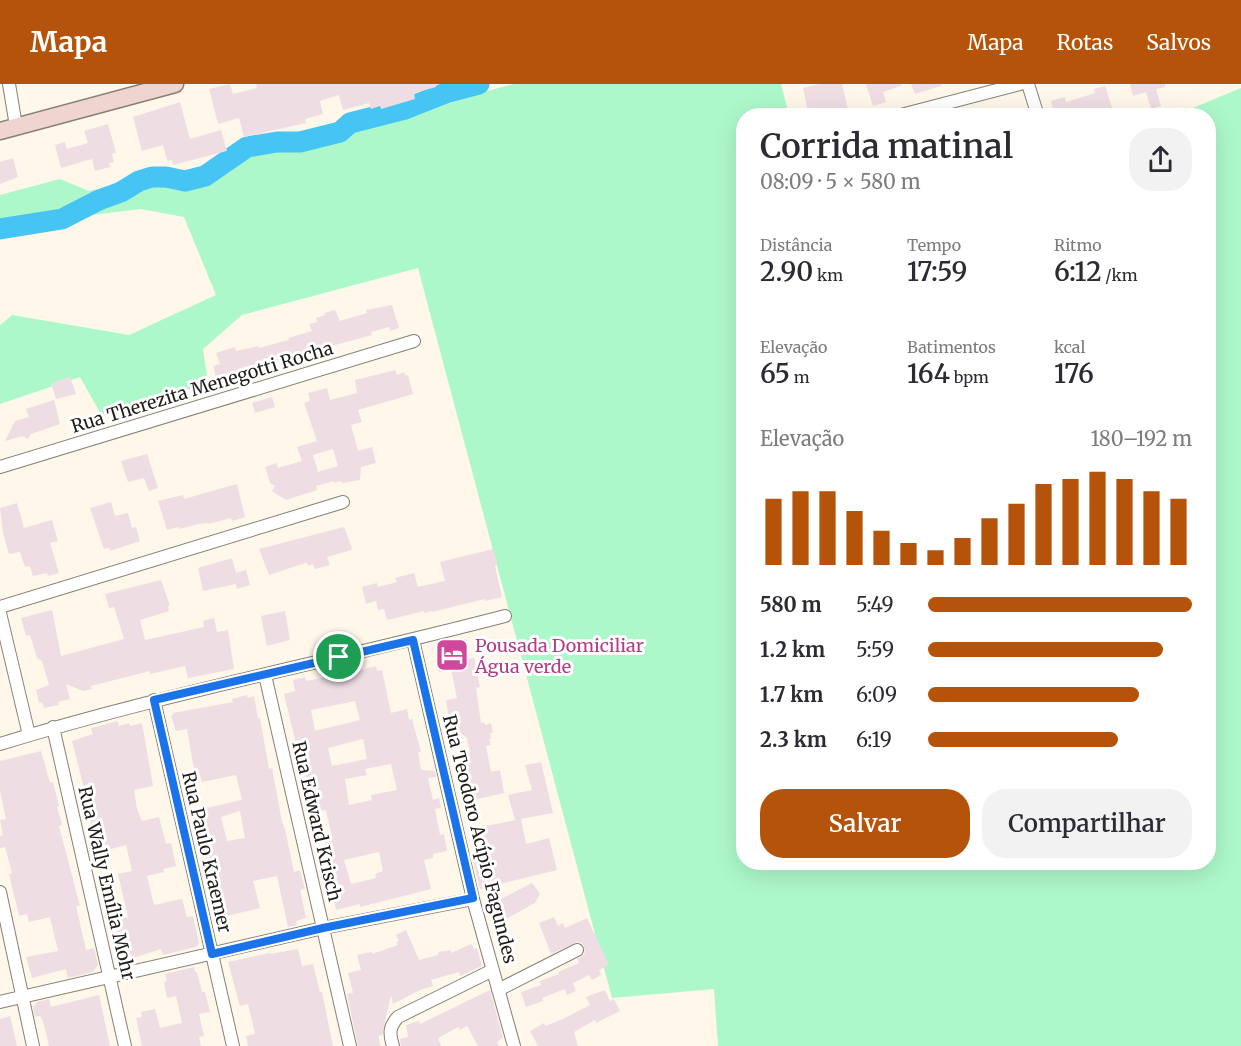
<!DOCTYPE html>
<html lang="pt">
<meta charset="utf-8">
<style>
body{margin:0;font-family:Merriweather,serif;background:#f2f2f3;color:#2b2b33;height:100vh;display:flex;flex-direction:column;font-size:22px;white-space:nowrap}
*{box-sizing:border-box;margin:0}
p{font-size:20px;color:#7c7c81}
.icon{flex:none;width:33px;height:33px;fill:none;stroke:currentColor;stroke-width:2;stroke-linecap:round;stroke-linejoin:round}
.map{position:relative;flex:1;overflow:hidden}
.sheet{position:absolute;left:736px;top:24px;width:480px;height:762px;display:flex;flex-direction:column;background:#fff;border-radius:24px;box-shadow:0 6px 24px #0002}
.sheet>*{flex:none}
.pin{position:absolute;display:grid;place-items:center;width:51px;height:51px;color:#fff;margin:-26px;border:3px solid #fff;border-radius:50%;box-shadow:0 2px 6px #0007}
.round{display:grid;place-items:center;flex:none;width:63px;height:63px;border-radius:24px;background:#f2f2f3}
.head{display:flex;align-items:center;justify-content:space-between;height:102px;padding:0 24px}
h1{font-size:33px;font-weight:600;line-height:45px}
.figures{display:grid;grid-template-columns:repeat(3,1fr);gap:9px;height:102px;padding:6px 24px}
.figures div{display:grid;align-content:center}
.figures b{font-size:26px;font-weight:600}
.figures small{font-size:16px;font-weight:400}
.figures p{font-size:16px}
.chart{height:168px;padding:12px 24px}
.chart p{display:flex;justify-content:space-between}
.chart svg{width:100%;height:108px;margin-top:6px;stroke:#b45309;stroke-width:6}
.action{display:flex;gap:12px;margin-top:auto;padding:12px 24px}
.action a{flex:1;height:69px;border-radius:24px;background:#b45309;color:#fff;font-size:24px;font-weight:600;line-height:69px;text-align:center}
.action a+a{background:#f2f2f3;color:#2b2b33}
ul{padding:0 24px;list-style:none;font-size:20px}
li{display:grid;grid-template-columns:96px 72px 1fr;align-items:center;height:45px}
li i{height:15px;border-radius:8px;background:#b45309}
header{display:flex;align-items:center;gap:36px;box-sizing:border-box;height:84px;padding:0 30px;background:#b45309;color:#fff}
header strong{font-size:28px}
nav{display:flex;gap:33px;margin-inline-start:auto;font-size:21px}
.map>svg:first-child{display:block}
</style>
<header>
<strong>Mapa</strong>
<nav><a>Mapa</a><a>Rotas</a><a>Salvos</a></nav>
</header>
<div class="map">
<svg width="1241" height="962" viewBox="0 0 1241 962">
<rect width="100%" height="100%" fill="#fef7ea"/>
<path fill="#adf8ca" d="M514,0h267l8,31 -45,1v746h465v-746l-33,-1 65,-27v958h-523l-4,-57 -102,9 -194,-730 -176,47 -39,34 5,34 -106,33 -22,-39 -80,27v-79l12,-10 117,20 87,-40 -32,-78 -43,-8 -141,17v-31l60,-16 29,12 101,-22z"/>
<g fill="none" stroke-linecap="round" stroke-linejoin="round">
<path stroke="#46c4f4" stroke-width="21" d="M0,145l62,-10 37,-19 22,-8 18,-11 13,-4h14l19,4 20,-5 42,-29 30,-5h23l40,-10 10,-9 55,-14 43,-17 31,-8"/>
</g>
<path fill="#eedee3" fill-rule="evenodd" d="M230,0l3,10 24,-6 -1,-4h180v3l-22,6 1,6 -34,10 -1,-3 -9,3 -2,-6 -26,7 -4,-15 -19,6 3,13 -18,5 1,4 -62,14 -5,-19 -21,6 -7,-28 -2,-7z
M820,0h22l6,25 -23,7h-16l-6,-28z
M866,0h35v2l-18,6 3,10 -13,4z
M911,0h30v2l-26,8z
M1130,0h35v3l-9,2 5,17 -10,3 -5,-17 -13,4z
M1105,2l7,22 -9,3 2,5h-11l-1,-5 -14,5h-24l-4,-15 14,-4 1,5 29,-9 -1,-4z
M180,18l10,37 31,-9 6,21 -54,14 -1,-5 -5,1 -4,-16 -21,6 -9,-34z
M108,40l8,29 -4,1 2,8 -5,1 1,4 -15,4 -3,-12 -31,9 -6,-23 10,-3 2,7 21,-6 -4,-12z
M13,74l5,19 -18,7v-22z
M392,221l7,23 -9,3 -1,-4 -18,5 1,3 -114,31 1,3 -42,11 -4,-14 7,-2 -4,-11 19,-6 1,4 23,-5v2l30,-8 -1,-2 24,-7 -3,-7 8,-2 -1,-4 9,-3 -1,-2 11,-3 5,11 27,-8 -1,-3z
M395,286l2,5 7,-3 2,4 2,-1 5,19 -55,16 4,12 -11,3 7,26 14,-4 4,16 -15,4 -1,13 -18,3 -1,-2 -7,2v-2l-18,5 1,4 -31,10 -14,-9 3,-5 -5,-3 -5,-16 12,-4 1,5 24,-7 -5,-14 20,-6 -13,-38 6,-2 -2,-8 19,-5 3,12 27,-7 -2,-13zM333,365l5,17 -20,6 -5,-17z
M70,293l6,17 -20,5 -5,-16z
M272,313l3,10 -20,6 -3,-10z
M54,316l6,24 -29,10 -3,5 -6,-3 -17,5 10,-20 14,-4 -3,-8z
M147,370l11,34 -9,3 -5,-13 -16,4 -7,-21z
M237,400l8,33 -13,4 -1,-3 -23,6 -1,-1 -8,1 -20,5v-2l-12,3 -9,-29 25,-6 1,4z
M111,418l4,14 13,-3 4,15 4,-1 4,14 -30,10 -1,-3 -5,1 -14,-41z
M17,419l7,25 28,-8 6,21 -8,2 9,30 -11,3 -1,-3 -14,3 -3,-10 -5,1 -5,-15 -11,2 -6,-21 -3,-25z
M344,443l8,21 -1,2 -24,7 3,8 -15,4 -2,-5 -5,2 -1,-3h-2l-36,12 -10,-26z
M493,465l5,16 -3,1 7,31 -17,4v-2l-53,13v-1l-8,2v-2l-37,9 -3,-11 -6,1 -2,-9 -10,3 -4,-17 15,-4 1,4 19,-5 -2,-4 19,-5 4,14 27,-6 -5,-19z
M232,474l4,15 10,-3 4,15 -13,4 -1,-5 -33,7 -5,-23z
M161,496l9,26h-2l1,5 -29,9 5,20 59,-13 -1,-6 11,-3 3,14 11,-2 6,39 -46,9 -3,-12 -35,8v-3l-59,15 1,3 -9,2 -17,-7 4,15 -12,3 1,3 -15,3 -2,-6 -3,1 -3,-13 13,-5 -7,-24 -5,-3 -7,-23 -4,1 -5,-18 31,-8 9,46 63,-17 -10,-32 -5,1 -4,-14z
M285,527l5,29 -23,6 -6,-30z
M466,555l3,20 5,-1 6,29 -4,1 5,35 3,-1 1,3 6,-2 2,10h-3l1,6h-2l2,6 -5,1 5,26 9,-2 4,23 -35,8 -10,-43 9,-2 -1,-2 3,-1 -3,-15 -17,-13 -4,-25 11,-2 -6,-29 -12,3 -2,-10 2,-1 -2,-8 16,-4 -2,-7z
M376,582l1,5 5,-1 9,43 16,-4 2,11 3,-1 9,33h-3l3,18 14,1 1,6 -8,1 5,22 6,-2 2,10 -6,1 5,26 4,-1 3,17 -14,3v4l-9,2 7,29 -71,18v-3l-24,6 -9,-40 4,-1 -7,-31 8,-1 -6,-27 -13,2 -11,-53 -2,1 -16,-66 11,-3 -2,-11 12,-3 1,4 25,-5 4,3 22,-5 -1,-2 8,-3zM355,617l5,19 -45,11 -4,-21zM363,655l4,20 -35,7 -4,-18zM391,680l6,26 -26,5 1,5 -23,5 -4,-26 22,-4 -2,-6zM379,768l4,19 -8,3 1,4 -25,6 -7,-24z
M247,611l1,3 6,-2 4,22h2l9,51 3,-1 10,54 3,7 9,43 6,-2 5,19 -5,1 6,28 -10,3 1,4 -9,2 -11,-51 -24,5 7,27 -42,10 -25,-107 49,-11 -6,-25 -34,7 -4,-14 -4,1 -7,-40 -11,2 -5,-15 2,-1v-2l60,-11 -1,-3zM240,727l5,27 -18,3 -6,-24z
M118,637l1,5 10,-3 1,3 12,-3 11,63 -19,4 3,19 5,12 17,-4 7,27 5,-1 5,23 -13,3 1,3 -17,4 7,29 28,-6 5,18 6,-1 6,27 -3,4 -33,8 -2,-6 -28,9v-2l-11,3 -7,-27 3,-1 -3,-11 13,-3 -10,-43 14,-3 -6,-26 -34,9 -5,-26 4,-3 -3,-13h2l-18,-71 21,-7 -2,-6z
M41,667l9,32 3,-1 6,24 -2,1 5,18 -3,1 21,80h-4l10,44 8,-2 4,17 -5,7 -25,6 -2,-9 -34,9 -6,-21 32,-6 -8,-34 -21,5 -2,-8 -8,2 -10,-42 3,-1 -7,-26 -5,1v-12l3,-1 -3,-15 6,-1 -6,-28v-30z
M541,678l12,51 -38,7 -7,-25 24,-5 -7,-25z
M521,735l5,25 23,-6 8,32 -77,19 -8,-32 10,-2 -6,-27z
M532,799l8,11 -5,9 -40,22 -10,-18z
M554,833l4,9 5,-3 2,5 22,-10 22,47 -10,5 2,5 -9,5 -3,-5 -16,8 3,8 -9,4 -2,-6 -23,9 1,3 -17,6 -5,-15 20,-7 -1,-4 19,-7 -1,-2 21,-9 -2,-4 7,-4 1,-4 -3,-8 -5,-1 -26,12 -12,-31z
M406,846l13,30 19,-5v-3l13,-2v3l20,-9 3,5 3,-1 5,18 -22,10 -1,-4 -28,8 2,6 -13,4 -27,14 -2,-9 -9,40 -4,1 3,10h-23l-11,-52 6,-1 -5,-20 13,-3 -4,-15 15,-3v2l26,-9 -2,-3 3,-1 -3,-6z
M298,865l4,17 11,-2 7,28h2l11,54h-85l-2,-10 9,-2 -7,-30 -8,2 -12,-44 42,-9 1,1z
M194,883l1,5h2l5,20h3l5,20 -11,2 5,22 -5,1 2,9h-59l-6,-28 6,-1 -1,-5 14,-3 5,19 22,-5 -6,-27 -9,2 -3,-16 3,-1 -2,-7z
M490,906l13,48 -6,4 2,4h-21l-11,-20 -7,4 -2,-3 -20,11 3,8h-40l-1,-7 8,-2 -2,-12 13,-4 1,3z
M605,906l5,11 4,-2 6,12 -24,12 -1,-3 -21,12 4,14h-40l-8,-15 14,-8 1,3 18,-7 27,-14 -4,-8z
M99,911l11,51h-61l-6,-25 -3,-5 -5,1 -2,-9 4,-6 12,-3 2,8z
M10,932l7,30h-17v-27z"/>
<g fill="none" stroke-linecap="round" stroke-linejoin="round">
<g stroke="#878075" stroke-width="14">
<path id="minor" d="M9,0l7,42
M1028,0l10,32
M897,32l123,-32
M0,383l414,-126
M0,523l343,-105
M0,529l29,122
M413,556l60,259 41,147
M265,591l85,371
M154,616l79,346
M53,643l72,319
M0,660c166,-51 337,-84 505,-128
M0,808l33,154
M498,906l79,-40
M0,918l323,-74 150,-29
M393,962c-4,-13 -4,-19 5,-29l95,-47"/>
</g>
<g stroke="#878075" stroke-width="19">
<path id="secondary" d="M0,47l175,-47"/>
</g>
<use href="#minor" stroke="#fff" stroke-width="12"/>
<use href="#secondary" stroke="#f0d4ce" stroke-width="16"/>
</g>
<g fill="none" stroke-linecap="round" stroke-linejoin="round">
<g stroke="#fff" stroke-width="12">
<path id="route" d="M413,556l60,258 -150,30 -111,26 -58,-254z"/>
</g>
<use href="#route" stroke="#1a73e8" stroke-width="8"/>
</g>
<defs>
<g id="hotel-square" transform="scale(1.725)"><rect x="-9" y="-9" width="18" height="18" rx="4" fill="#d1479c" stroke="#fff"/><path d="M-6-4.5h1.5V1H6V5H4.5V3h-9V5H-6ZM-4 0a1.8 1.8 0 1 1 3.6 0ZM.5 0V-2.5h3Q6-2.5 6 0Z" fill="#fff"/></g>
</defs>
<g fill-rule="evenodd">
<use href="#hotel-square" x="452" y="571"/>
</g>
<g text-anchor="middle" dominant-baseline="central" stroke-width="6" stroke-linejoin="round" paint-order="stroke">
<g font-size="18" fill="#1f1d18" stroke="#fff">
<text transform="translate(202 303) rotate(-17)">Rua Therezita Menegotti Rocha</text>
<text transform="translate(317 737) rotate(77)">Rua Edward Krisch</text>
<text transform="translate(480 755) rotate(76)">Rua Teodoro Acípio Fagundes</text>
<text transform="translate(207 768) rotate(77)">Rua Paulo Kraemer</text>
<text transform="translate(107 799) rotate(77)">Rua Wally Emília Mohr</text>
</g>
<g font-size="18" fill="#b23c85" stroke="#fff" text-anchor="start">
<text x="475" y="561">Pousada Domiciliar<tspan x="475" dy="21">Água verde</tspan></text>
</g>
</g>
</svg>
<div class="pin" style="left:339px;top:573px;background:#1e9e55"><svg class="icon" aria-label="arrive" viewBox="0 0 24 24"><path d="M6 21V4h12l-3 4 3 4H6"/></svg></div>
<section class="sheet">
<div class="head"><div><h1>Corrida matinal</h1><p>08:09 · 5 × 580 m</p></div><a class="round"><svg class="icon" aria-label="share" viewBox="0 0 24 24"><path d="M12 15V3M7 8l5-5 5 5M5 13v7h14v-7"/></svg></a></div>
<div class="figures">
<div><p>Distância</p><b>2.90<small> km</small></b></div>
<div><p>Tempo</p><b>17:59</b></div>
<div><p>Ritmo</p><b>6:12<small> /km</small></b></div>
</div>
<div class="figures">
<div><p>Elevação</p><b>65<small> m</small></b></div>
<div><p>Batimentos</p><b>164<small> bpm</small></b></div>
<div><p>kcal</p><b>176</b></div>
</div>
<div class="chart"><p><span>Elevação</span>180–192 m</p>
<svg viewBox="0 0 160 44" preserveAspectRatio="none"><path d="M5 44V17M15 44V14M25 44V14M35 44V22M45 44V30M55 44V35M65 44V38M75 44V33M85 44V25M95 44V19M105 44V11M115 44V9M125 44V6M135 44V9M145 44V14M155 44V17"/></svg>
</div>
<ul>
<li><b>580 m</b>5:49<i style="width:100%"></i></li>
<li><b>1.2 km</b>5:59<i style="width:89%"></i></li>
<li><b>1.7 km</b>6:09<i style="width:80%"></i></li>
<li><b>2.3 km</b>6:19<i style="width:72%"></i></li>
</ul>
<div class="action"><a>Salvar</a><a>Compartilhar</a></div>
</section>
</div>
